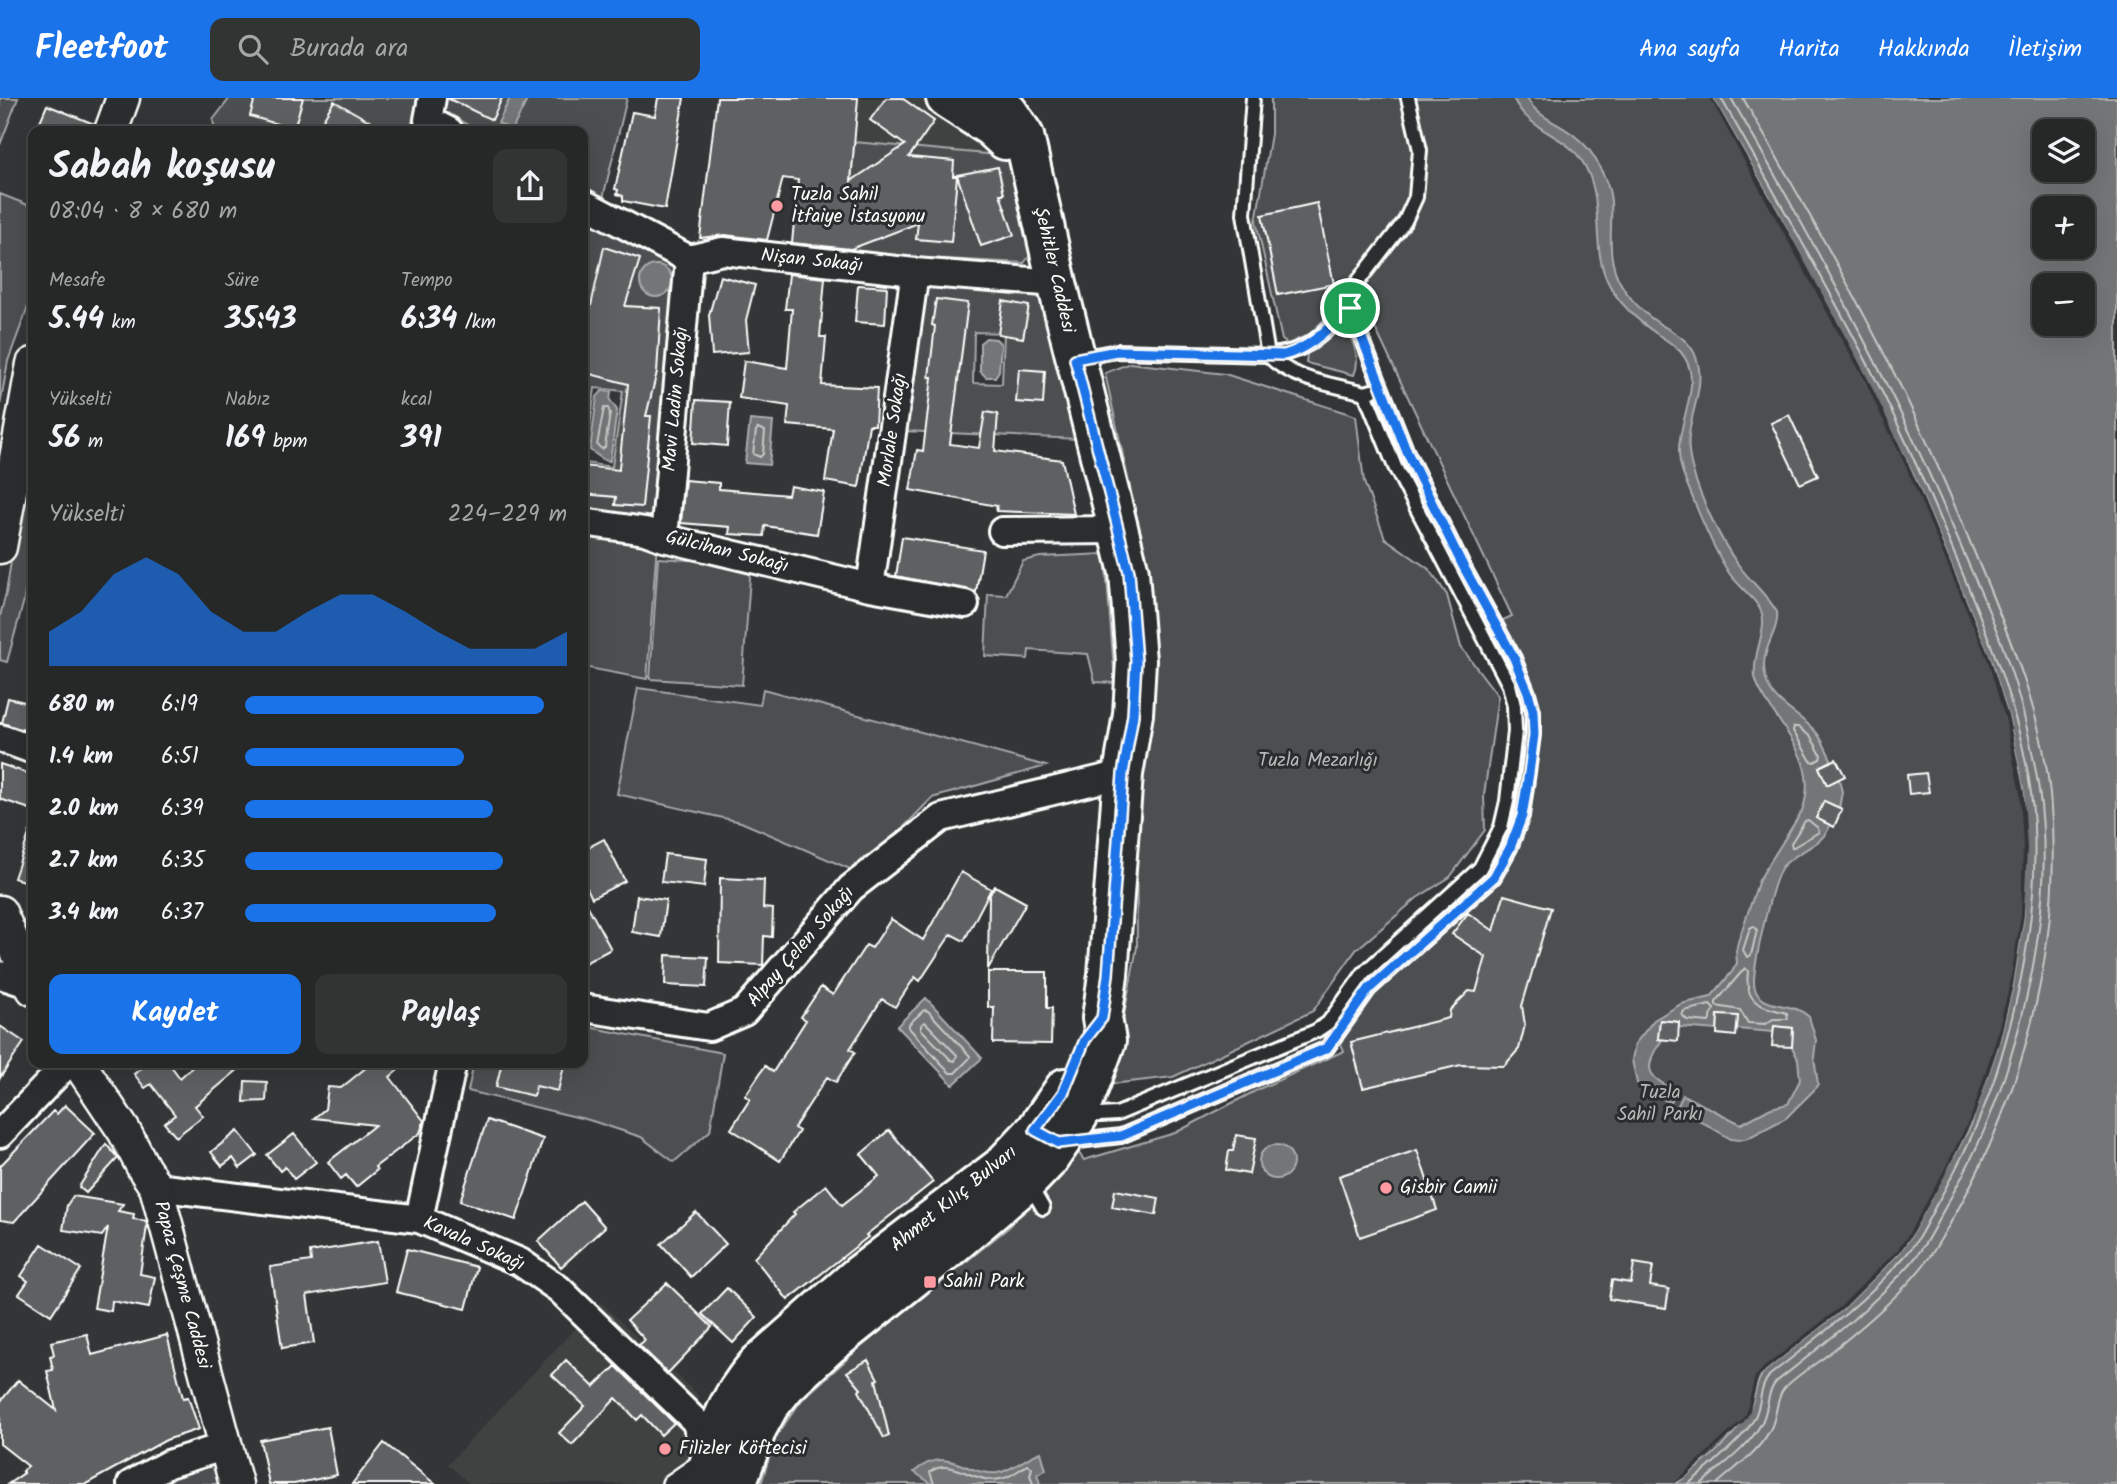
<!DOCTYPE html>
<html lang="tr">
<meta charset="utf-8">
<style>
body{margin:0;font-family:Kalam,sans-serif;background:#323434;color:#f1f3f6;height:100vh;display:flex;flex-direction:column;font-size:26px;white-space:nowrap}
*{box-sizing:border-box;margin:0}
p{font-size:23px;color:#a4a6a8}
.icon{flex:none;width:38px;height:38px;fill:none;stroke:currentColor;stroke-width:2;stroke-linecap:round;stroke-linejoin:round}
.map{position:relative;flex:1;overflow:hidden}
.sheet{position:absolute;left:28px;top:28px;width:560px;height:942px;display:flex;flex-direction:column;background:#262828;border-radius:14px;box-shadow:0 7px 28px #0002,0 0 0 2px #424445}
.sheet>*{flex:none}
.controls{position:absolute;left:2032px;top:21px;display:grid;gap:14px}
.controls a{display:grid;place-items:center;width:63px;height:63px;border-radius:14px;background:#262828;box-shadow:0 7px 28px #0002,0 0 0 2px #424445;font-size:35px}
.pin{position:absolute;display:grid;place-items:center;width:60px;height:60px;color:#fff;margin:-30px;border:4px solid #fff;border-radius:50%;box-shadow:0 2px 7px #0007}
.round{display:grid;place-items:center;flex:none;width:74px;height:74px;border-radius:14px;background:#323434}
.summary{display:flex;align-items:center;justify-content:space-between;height:119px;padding:0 21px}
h1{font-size:38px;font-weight:800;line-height:52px}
.metrics{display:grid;grid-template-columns:repeat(3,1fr);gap:10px;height:119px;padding:7px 21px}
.metrics div{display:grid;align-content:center}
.metrics b{font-size:30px;font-weight:800}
.metrics small{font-size:19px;font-weight:400}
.metrics p{font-size:19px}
.chart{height:196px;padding:14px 21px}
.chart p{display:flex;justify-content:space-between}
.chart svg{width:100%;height:126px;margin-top:7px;fill:#1a73e8;opacity:.7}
.cta{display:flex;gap:14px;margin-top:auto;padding:14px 21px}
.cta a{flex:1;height:80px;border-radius:14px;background:#1a73e8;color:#fff;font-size:28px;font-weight:800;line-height:80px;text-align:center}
.cta a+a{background:#323434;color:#f1f3f6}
ul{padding:0 21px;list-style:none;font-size:23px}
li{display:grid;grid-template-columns:112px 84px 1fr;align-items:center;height:52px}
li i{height:18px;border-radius:9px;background:#1a73e8}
header{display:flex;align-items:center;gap:42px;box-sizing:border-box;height:98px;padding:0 35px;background:#1a73e8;color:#fff}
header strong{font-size:33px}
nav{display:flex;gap:38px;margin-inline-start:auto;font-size:24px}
.search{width:490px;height:63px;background:#323434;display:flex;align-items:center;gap:18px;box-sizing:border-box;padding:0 24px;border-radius:14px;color:#a4a6a8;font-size:26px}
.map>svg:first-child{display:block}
</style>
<header>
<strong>Fleetfoot</strong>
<div class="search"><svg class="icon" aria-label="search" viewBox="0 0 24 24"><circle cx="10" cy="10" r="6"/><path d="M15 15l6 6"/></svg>Burada ara</div>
<nav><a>Ana sayfa</a><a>Harita</a><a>Hakkında</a><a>İletişim</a></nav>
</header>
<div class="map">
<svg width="2117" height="1386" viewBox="0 0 2117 1386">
<rect width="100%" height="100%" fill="#333536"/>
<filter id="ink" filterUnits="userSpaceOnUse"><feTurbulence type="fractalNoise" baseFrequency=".0143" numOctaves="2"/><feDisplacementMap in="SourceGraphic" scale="14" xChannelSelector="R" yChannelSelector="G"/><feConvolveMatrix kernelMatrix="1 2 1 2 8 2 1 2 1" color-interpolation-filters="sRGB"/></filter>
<g filter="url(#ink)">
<path fill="#404243" d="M858,0h69l81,58 -154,-14z
M600,1204l99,94 -11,88h-218l-22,-20z"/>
<path fill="#4c4f50" stroke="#a6a7a8" stroke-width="2" fill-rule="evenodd" d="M0,0h18l-18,47z
M230,0h187l-5,25 15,8h-212l-2,-11z
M443,0h184l-24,100 -20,-11v-56h-104l-41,-22z
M1271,0h442l64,112 133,257 81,193 33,133v122l-11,70 -38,130 -64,121 -168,187 -67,61h-915l15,-48 26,-36 55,-50 152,-123 33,-52 15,-14 21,-9 6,8 91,-27 84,-44 85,-38 -4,-10 31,-45 127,-115 22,-42 11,-40 9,-81 -4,-20 -35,-77 11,-5 -144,-303 -24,-14 -34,35 -22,10 -6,-4 -26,-119 15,-87z
M854,44l154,14 24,97 -8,10 -178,-9z
M0,96l33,13v86l-25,68 -8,45z
M583,113l97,52 -22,249 -21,10 -54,-10zM595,290l28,3 -11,76 -27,-4z
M922,179l118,9 38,153 -175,-8zM974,234l30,1 -2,51 -29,-1z
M1345,231l3,2c6,14 13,29 6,44l-48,-12 1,-9 27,-20z
M1130,265l95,11 131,42 8,66 21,56 45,32 17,25 14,52 37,49 -14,99 1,35 -35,47 -33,21 -61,52 -43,61 -140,66 -62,7 26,-137 -1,-132 17,-100 -4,-141 -44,-201z
M33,325v117l-9,60 -17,62 -7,-2v-44l6,-23z
M583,432l74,13 -10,136 -64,-12z
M1105,456l10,129 -20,-1 -7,-28 -59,-4 -1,9 -43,-3 3,-62 18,1 17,-34 17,-4z
M658,460l93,6 -9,121 -92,-6z
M638,590l122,17 3,-16 283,77 -114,32 -67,69 -15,2 -109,-47 -124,-28z
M583,928l140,27 -13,78 -36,31 -33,-25 -52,-17 -121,-29 6,-29h109z
M217,1358l14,28h-82z"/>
<path fill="#737576" stroke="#abacad" stroke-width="2" fill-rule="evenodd" d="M510,0h18l-16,32 -14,-7z
M1513,0h14c11,21 32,24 49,39 9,7 18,18 23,29 6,11 11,22 12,35 2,29 -6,56 10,83 8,14 22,29 36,38 15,10 33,17 39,35 12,32 -11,61 -7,94 3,32 31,90 51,116 11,15 27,28 37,45 2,19 -13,33 -13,53 0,37 31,44 52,67 7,8 11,20 16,29l-13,7 8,17 12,-6 3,13 -3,16 -15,-7 -8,17 14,7c-7,22 -34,25 -48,42 -10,14 -28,96 -28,115 0,5 2,11 6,15 11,11 35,6 49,20l7,23 -2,18 4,26 -4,6 -28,28 -38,20 -9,2 -8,-1 -54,-32 6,-12 58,29 30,-16 17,-4 12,-24 -2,-21 -6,-12 1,-19 -19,-2 -1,6 -36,-3 1,-12 -19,-2 -2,15 -38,-3v-5l-19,-2 -2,19 4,1c-20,29 -15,36 14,51l-5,12 -27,-13 -7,-7 -5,-23 3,-16 19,-24 27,-16 30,-7 21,-25 5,-9 -1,-12 2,-9 21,-62 43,-69c16,-43 -11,-71 -33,-106 -6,-9 -12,-18 -14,-28 -3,-22 12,-46 7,-63 -3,-13 -25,-29 -33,-41 -14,-22 -25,-47 -35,-72 -6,-16 -15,-32 -15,-50 -1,-29 23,-66 6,-93 -6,-11 -18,-17 -28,-24 -19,-13 -41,-33 -50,-54 -17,-37 -1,-83 -25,-119 -18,-28 -51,-27 -69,-63z
M1713,0h404v1386h-441c28,-21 62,-47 75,-79 6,-13 4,-24 15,-35l76,-60 58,-58 11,-16 60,-111 28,-82 14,-58 11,-70v-122l-15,-74 -18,-59 -81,-193 -133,-257zM2044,33h38v39h-38zM2044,110h38v39h-38zM2044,187h38v39h-38z
M640 183a16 16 0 1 1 32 0a16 16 0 1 1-32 0Z
M986,240l10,1 5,5 -2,27 -4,6h-9l-6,-6v-28z
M602,293l9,1 -1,8 7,10 -7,51 -6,-1 -14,-10 7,-53z
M750,322l23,2 -4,43 -24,-2z
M926,900l56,60 -29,27 -56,-59z
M1259 1064a17 17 0 1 1 34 0a17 17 0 1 1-34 0Z
M1041,1354l5,18 -9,4 3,10h-108l-18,-12c34,-29 51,4 83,1 15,-2 29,-16 44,-21z"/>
<path fill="#333536" d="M1710,0h3l64,112 91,169 42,88 81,193 18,59 15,74 3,55 -3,67 -11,70 -14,58 -24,72 -31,62 -33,59 -11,16 -58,58 -76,60 -8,8 -9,36 -6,9 -56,53 -14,8 68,-63 5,-8 9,-36 8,-9 77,-61 57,-57 11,-15 33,-59 31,-62 23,-72 15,-58 11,-70 2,-66 -3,-54 -15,-74 -17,-59 -81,-192 -43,-89z"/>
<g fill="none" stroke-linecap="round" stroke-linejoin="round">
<path stroke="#c7c8c8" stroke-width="2" d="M604,310h4l2,5 -5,34 -3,2 -5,-4z
M758,330l7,3 -2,23 -3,3 -7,-3 3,-23z
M1794,629h4l13,10 10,18 -1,4 -6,3 -3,-1 -18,-30z
M1808,722l10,8 1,4 -27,16 -1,-5 14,-22z
M1754,828l3,4 -6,25 -4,2 -4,-7 7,-22z
M1745,870l3,3c-4,33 12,35 39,42l1,6h-15l-7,5 -18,-1 -8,-13 -24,-4v-4z
M1710,907l4,4 -5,13 -22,-2 -5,-5 2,-4z
M924,912l4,1 42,45 -1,3 -14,14h-5l-41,-45v-4z
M925,924l32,33 -2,6 -4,-1 -30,-31v-4z
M934,1386l-4,-12c20,-15 42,9 63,8 15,0 23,-9 35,-15l4,3 -2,7 3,9
M1688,1386c18,-14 58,-47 67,-67 7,-15 4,-30 15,-42 47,-37 95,-73 135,-119 13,-14 21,-32 30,-49 24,-42 45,-84 60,-130 29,-91 48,-189 36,-284 -11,-82 -43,-158 -74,-233 -26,-62 -52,-124 -83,-184 -48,-94 -101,-186 -153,-278
M1701,1386c20,-18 47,-36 60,-60 8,-13 5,-31 15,-42 48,-38 95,-74 136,-120 12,-14 21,-32 30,-49 27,-47 46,-86 63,-138 29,-90 48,-191 34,-285 -7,-45 -18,-91 -33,-134 -12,-36 -29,-72 -44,-107 -66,-158 -146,-303 -231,-451
M1717,1386c19,-17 43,-33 54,-56 6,-12 5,-28 12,-38 8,-11 31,-25 43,-34 36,-28 82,-66 107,-104 85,-135 132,-298 117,-458 -8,-83 -43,-163 -75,-240 -26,-63 -53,-126 -84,-187 -46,-91 -97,-180 -148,-269"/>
</g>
<path fill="#5f6162" stroke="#fff" stroke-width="2" d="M255,0h48l-9,31 -44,-13z
M447,0h55l-10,22z
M658,0h26l-19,111 -42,-8v-5l-6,-2 1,-4 -3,-1 17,-77 23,4z
M717,0h141l-7,83 54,-36 -35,-25 16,-22h16l32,23 -25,36 45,4 -1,15h4l-6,66 -35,-3 2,-16 -67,26 -59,-6 6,-63 -15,-2 -16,62 -42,-5 -25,3z
M334,3l53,30h-71z
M47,7l47,19 -1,7h-57z
M998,69l6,27h-4l14,41 -33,11 -24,-71z
M1317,105l17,81 -56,11 -16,-80z
M604,149l36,12 -15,47 36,2 -4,64 -11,44h5l-9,91 -27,-2 1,-8 -33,-3v-28l36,4v-2l9,-84 -45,-12v-30z
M789,176l36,4 -5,59h6l-4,48 55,3 -2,37h-6l-10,62 -34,-6 8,-52 -46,-4 2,-19 -50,-8 5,-37 43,7 5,-59h-7z
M720,178l35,9 -9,35 3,32 -37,3 -3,-40z
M858,187l29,2 -2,37 -30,-2z
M936,201l32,4 -18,141 29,4 6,-36 13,2 -3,37 67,9 12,54 -78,-3 1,-5 -87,-16 7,-40 6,1 9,-74h-3l6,-51 -3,-1z
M1003,203l26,5 -6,32 -25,-4z
M1019,271l26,2 -2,33 -27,-2z
M696,302l34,2 -3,44 -34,-3z
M1789,317l29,61 -18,8 -29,-61z
M685,382l34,3v6l69,6 2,-9 34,6 -7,42 -52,-8 -1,10 -35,-2 1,-7 -49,-4z
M902,439l81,13 -7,42 -80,-16z
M8,600l25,6v29l-31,-10z
M1836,661l9,17 -18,9 -8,-18z
M0,666l33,11v35l-33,-11z
M1926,675l3,19 -20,2 -2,-19z
M1824,703l18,8 -8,18 -18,-9z
M30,733h3v53l-19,-6z
M604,741l21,42 -33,17 -9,-18v-30z
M665,756l42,5 -3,28 -43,-5z
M961,774l30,17 -27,52 -13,-7 -31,47 -5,-4 -20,30 -13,-8 -32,50 5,3 -19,30 -9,-5 -33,51 5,3 -19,30 -49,-32 19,-30 -5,-3 20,-30 8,6 33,-52 -5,-3 20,-30 12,8 33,-50 6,3 19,-29 32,21z
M720,780l44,2 -1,28 10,1 -1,28 -8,-1 -1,29 -44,-2z
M995,788l31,17 -38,66 1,-74z
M1504,797l47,13 -29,98 3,19 -6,24 -15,17 -43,-1 -98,23 -12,-46 98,-24 1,-8 19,-19 7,1 10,-35 -34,-23 16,-21 26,18z
M637,798l29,4 -5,37 -29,-5z
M583,799l28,52 -28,15z
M666,857l42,2 -2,30 -41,-2z
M988,874h59v36h5l-1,36 -58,-1 1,-36h-6z
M1718,917l20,1 -2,20 -19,-2z
M1660,922l19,2 -1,19 -20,-2z
M0,928l24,16 -24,36z
M1774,928l19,2 -1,19 -20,-1z
M149,964h19l12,16 18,-16h49l-52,44 8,10 -27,21 -12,-14 11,-8 -24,-31 -6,4 -11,-14z
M373,964h34l-17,15 34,44 -4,12 -45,34 2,3 -21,17 -10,-12 -5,4 -13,-17 47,-37 -61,-7 11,-9 3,-22 13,1z
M502,964h63l-7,29 -22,-5 -2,10 -38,-9z
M245,983l22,1 -1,19 -22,1z
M65,1007l30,28 -81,89 -14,-2v-54l53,-55 4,3z
M487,1022l56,19 -27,81 -56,-19z
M889,1032l44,52 -67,53 2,2 -80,63 -34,-42 41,-44 -2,-2 33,-27 16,20 37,-29 -18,-22z
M238,1033l19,24 -17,13 -7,-10 -11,8 -11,-14z
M294,1036l22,28 -22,17 -9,-12 -5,4 -13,-16z
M1236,1037l20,3 -7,36 -23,-4 3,-19h4z
M106,1046l12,14 -32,35 -7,-6z
M1417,1052l20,60 -77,27 -21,-61z
M1115,1092l44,8 -3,17 -44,-8z
M73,1098l50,8 -5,7 16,3 -1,5 13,2 1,5 -7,48 15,3 -6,31 -37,-7 -1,10 -17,-3 14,-81 -6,9 -39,-6 4,-25z
M582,1103l23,26 -44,40 -23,-26z
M696,1114l30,32 -35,33 -30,-33z
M378,1143l7,41 -78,13 7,48 -32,5 -12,-81 41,-6 -1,-9z
M42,1146l39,25 -30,46 -32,-21 9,-13 -7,-5z
M407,1151l70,18 -11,42 -70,-17z
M1634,1165l19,3 -3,20 19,3 -3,19 -57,-9 3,-19 19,3z
M667,1185l45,44 -44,46 -29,-28 6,-5 -18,-20z
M727,1190l30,29 -24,26 -31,-29z
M87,1236l5,21 75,-20 16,63 5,-1 11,32 -33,11 -80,44h-78l16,-11 -2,-2 6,-5 -28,-22v-42l18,-22 38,30 -9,-39 6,-1 -3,-14 4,-1 -3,-13z
M566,1262l28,27 22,-21 58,57 -13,12 -19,-20 -5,5 -21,-22 -44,47 -13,-12 26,-27 -33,-31z
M868,1262l10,19 -2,1 13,56 -5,2 -25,-47 2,-2 -14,-17z
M328,1329l9,48 -43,9h-25l-9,-44z
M384,1345l51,41h-83z"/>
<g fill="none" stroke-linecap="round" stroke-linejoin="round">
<g stroke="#fff" stroke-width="18">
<path id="service" d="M1253,0l-9,116 24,141c40,-1 54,-21 82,-47
M1079,260l38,-7 151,4c25,26 64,29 97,38l7,-2
M1083,1018l34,-2 199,-83 12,-8 36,-50 116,-105 21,-41 6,-26 8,-70 -1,-25 -5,-21 -114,-218 -30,-74
M1070,1044l51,-6 206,-88 42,-59 125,-112 16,-29 12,-32 11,-81v-24l-5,-18 -14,-35 -52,-94 -55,-112 -57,-144 3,-20 52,-67 11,-24 4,-47 -12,-52
M1029,1086l14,24"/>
</g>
<g stroke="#fff" stroke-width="24">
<path id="pedestrian" d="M672,1386l36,-25"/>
</g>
<g stroke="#fff" stroke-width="32">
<path id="minor" d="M432,0l-4,22 21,11
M583,105l106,56 34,-8 192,21 142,11
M583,424l62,9 19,7 206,49 95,17
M1002,433l116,-1
M664,440l25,-279
M870,489l45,-315
M0,640l33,12
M0,877l31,10
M583,910l126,19 35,-15 107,-124 90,-70 182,-44
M0,1036l69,-72
M156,1089l263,32 101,43 39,27 136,132 15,37 5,1
M419,1121l34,-157
M131,1386l37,-20 58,-18"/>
</g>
<g stroke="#fff" stroke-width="37">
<path id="tertiary" d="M111,33l12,-33
M0,449l33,-183
M0,814l33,77
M78,964l46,69 20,38 12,18 80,297"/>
</g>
<g stroke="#fff" stroke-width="44">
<path id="primary" d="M946,0l45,29 14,13
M705,1386c10,-50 19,-81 53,-120l101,-89 142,-108 35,-37 29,-42
M736,1386l21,-56 12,-22 17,-21 42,-39 85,-68 114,-96 21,-22 30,-44 28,-75 -4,-23 6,-43 15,-201 10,-60 3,-53 -7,-89 -72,-289 -33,-147 -16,-24 -19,-14"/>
</g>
<use href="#service" stroke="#2a2d2e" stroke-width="12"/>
<use href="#pedestrian" stroke="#2a2d2e" stroke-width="19"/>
<use href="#minor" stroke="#2a2d2e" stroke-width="26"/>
<use href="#tertiary" stroke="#2a2d2e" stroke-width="32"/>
<use href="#primary" stroke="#2a2d2e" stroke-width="38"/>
</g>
</g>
<g fill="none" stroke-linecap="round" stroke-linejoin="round" filter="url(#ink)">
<g stroke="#fff" stroke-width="14">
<path id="route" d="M1350,210l57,144 55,112 52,94 14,34 5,19 1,24 -5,38 -7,43 -12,32 -16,29 -125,112 -42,59 -206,88 -62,7 -24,-13 28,-37 22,-53 17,-22 6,-43 15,-201 10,-59 3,-54 -7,-89 -54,-213 42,-8 167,4c27,-7 45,-28 66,-47z"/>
</g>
<use href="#route" stroke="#1a73e8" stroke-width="9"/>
</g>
<g fill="#ff9aa2" stroke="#2a2d2e" stroke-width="2.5">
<circle cx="777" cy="108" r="7"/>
<circle cx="1386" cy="1090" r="7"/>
<rect x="923" y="1177" width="14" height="14" rx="3.5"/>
<circle cx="665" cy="1351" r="7"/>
</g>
<g text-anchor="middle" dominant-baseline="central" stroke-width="6" stroke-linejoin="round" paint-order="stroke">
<g font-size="19" fill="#fff" stroke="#2a2d2e" text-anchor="start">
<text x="791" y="97">Tuzla Sahil<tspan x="791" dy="22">İtfaiye İstasyonu</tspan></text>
<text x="1400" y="1090">Gisbir Camii</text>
<text x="944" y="1184">Sahil Park</text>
<text x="679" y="1351">Filizler Köftecisi</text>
</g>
<g font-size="19" fill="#fff" stroke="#2a2d2e">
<text transform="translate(812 163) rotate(6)">Nişan Sokağı</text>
<text transform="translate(1054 172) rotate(77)">Şehitler Caddesi</text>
<text transform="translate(676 301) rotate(-85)">Mavi Ladin Sokağı</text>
<text transform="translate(893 332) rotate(-82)">Morlale Sokağı</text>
<text transform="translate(727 454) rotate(14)">Gülcihan Sokağı</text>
<text transform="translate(801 849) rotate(-49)">Alpay Çelen Sokağı</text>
<text transform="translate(954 1101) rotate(-39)">Ahmet Kılıç Bulvarı</text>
<text transform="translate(474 1146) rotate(24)">Kavala Sokağı</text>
<text transform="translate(182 1187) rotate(75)">Papaz Çeşme Caddesi</text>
</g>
<g font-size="19" fill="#b7b9b9" stroke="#2a2d2e">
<text x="1318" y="663">Tuzla Mezarlığı</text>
<text x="1660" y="995">Tuzla<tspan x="1660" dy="22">Sahil Parkı</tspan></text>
</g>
</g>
</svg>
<div class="controls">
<a><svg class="icon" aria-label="layers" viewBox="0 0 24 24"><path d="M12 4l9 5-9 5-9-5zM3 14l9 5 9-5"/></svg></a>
<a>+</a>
<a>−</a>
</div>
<div class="pin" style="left:1350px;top:210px;background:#1e9e55"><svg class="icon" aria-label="arrive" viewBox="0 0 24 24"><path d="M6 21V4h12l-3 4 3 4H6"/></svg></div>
<section class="sheet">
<div class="summary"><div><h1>Sabah koşusu</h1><p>08:04 · 8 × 680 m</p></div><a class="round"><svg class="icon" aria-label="share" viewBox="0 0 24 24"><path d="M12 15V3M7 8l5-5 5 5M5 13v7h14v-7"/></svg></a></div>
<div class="metrics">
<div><p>Mesafe</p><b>5.44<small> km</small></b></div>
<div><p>Süre</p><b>35:43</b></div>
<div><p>Tempo</p><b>6:34<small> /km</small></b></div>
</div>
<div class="metrics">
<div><p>Yükselti</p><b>56<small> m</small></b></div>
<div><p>Nabız</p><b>169<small> bpm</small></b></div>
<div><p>kcal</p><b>391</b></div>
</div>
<div class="chart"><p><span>Yükselti</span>224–229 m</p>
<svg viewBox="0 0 160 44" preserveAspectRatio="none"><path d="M0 44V32L10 25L20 12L30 6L40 12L50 25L60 32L70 32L80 25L90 19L100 19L110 25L120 32L130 38L140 38L150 38L160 32V44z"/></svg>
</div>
<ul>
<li><b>680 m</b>6:19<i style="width:93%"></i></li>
<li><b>1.4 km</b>6:51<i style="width:68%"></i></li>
<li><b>2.0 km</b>6:39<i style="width:77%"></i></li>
<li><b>2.7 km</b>6:35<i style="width:80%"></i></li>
<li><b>3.4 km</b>6:37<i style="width:78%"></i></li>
</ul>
<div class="cta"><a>Kaydet</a><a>Paylaş</a></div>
</section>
</div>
